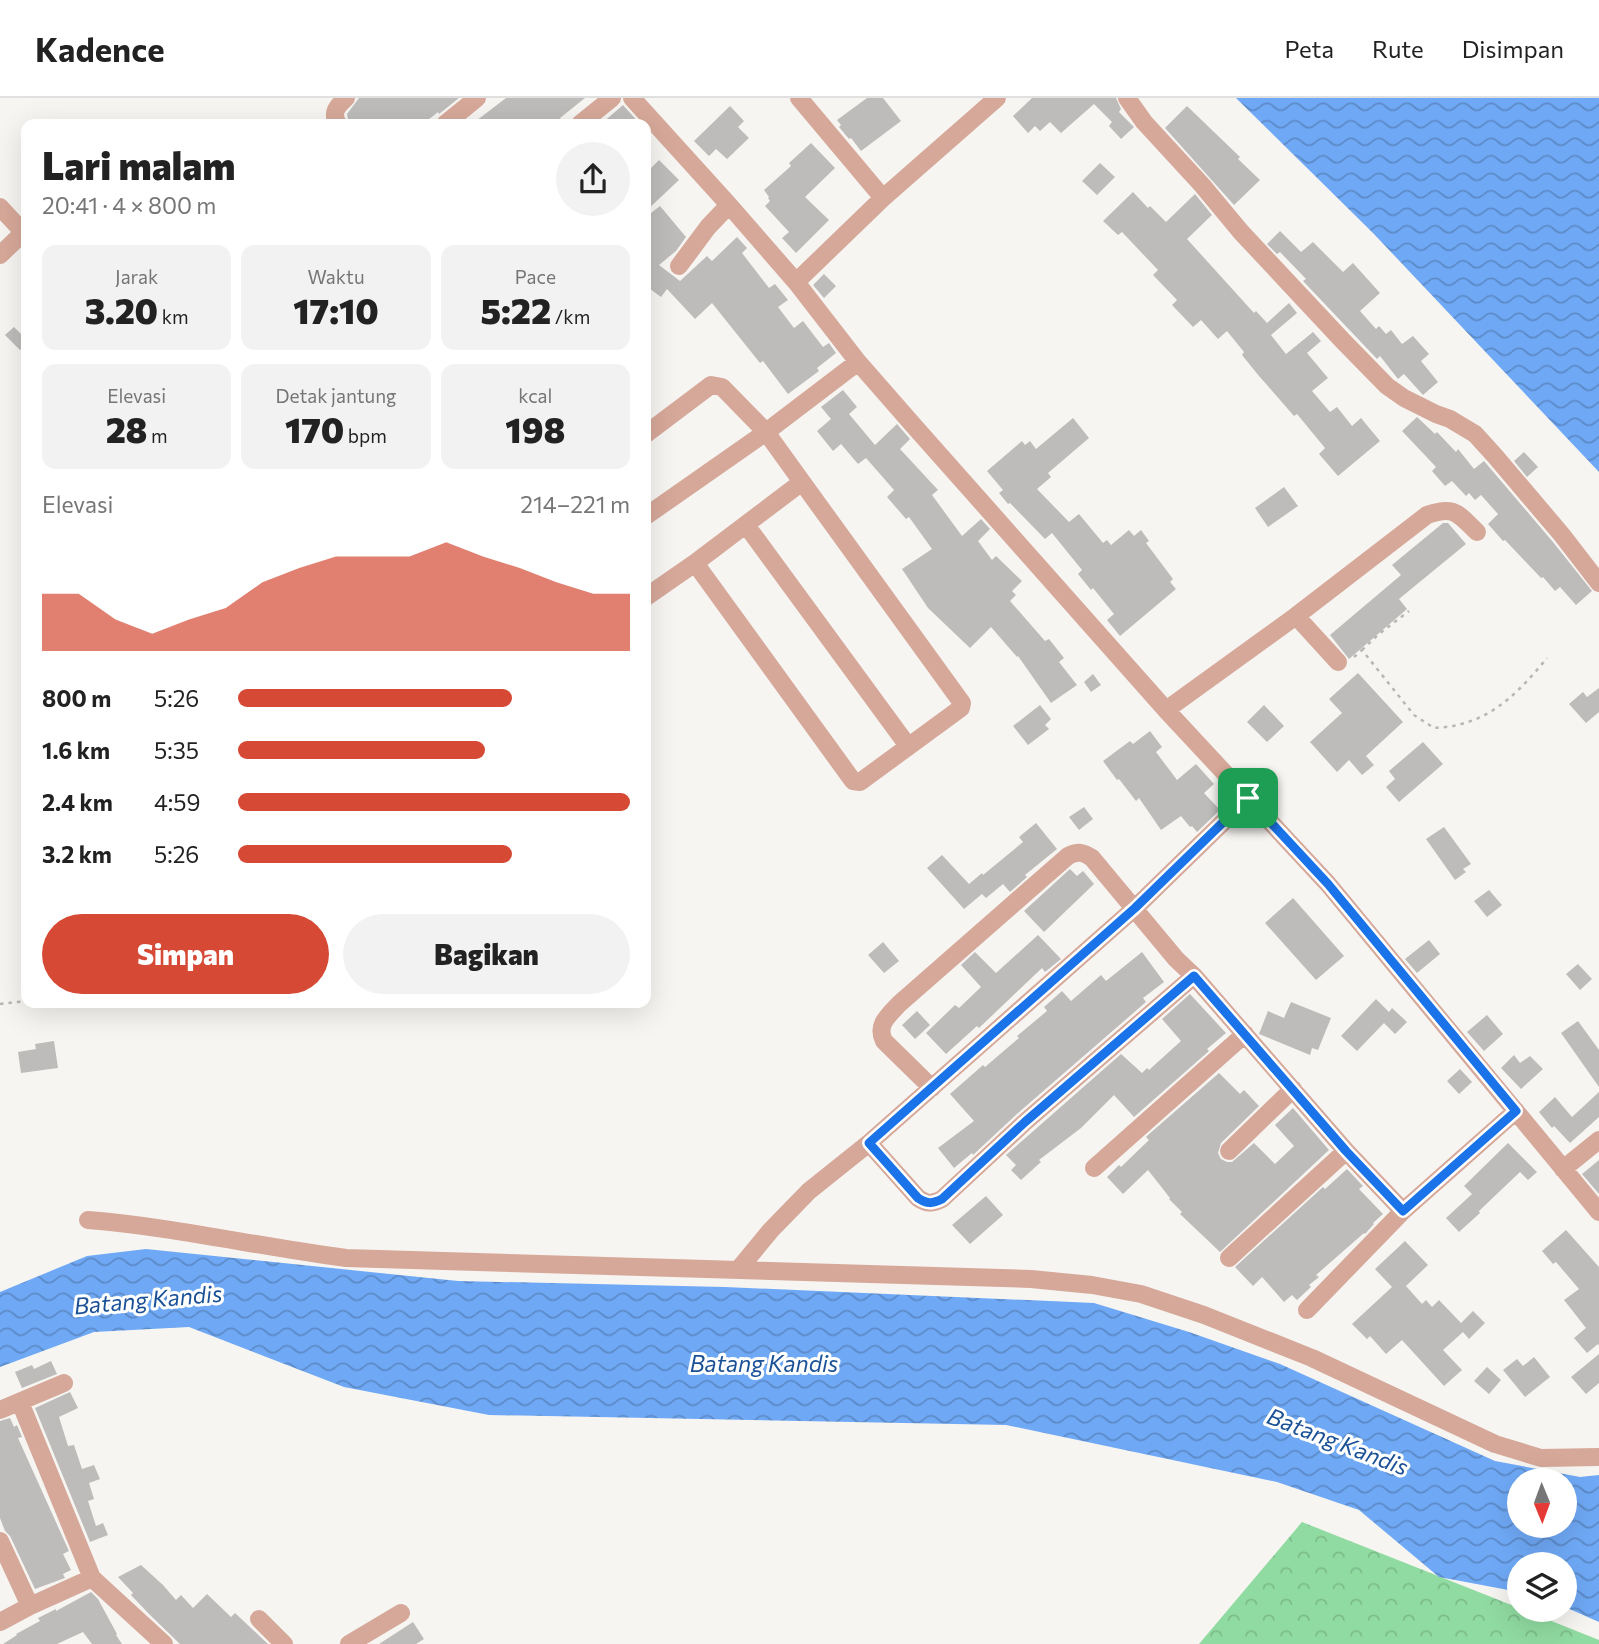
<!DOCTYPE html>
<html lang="id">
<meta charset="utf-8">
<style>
body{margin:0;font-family:Commissioner,sans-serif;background:#f2f2f2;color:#222;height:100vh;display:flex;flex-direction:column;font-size:26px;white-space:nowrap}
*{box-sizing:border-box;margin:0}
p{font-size:23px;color:#767676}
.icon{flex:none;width:38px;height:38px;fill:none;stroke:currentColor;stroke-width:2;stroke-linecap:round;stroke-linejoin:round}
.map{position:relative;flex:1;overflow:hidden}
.drawer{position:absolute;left:21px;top:21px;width:630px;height:889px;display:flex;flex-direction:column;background:#fff;border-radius:14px;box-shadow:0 7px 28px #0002}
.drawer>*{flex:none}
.needle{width:46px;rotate:179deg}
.buttons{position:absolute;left:1507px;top:1370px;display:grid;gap:14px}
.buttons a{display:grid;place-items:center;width:70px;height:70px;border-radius:50%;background:#fff;box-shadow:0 7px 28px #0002;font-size:35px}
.pin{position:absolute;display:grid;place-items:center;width:60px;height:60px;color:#fff;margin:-30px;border-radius:14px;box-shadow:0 4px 10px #0006}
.round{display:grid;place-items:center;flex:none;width:74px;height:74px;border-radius:37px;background:#f2f2f2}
.summary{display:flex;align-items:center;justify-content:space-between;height:119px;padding:0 21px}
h1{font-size:38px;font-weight:800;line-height:52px}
.figures{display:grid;grid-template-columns:repeat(3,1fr);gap:10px;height:119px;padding:7px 21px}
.figures div{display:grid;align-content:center;border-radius:14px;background:#f2f2f2;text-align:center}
.figures b{font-size:35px;font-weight:800}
.figures small{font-size:19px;font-weight:400}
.figures p{font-size:19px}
.chart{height:196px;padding:14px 21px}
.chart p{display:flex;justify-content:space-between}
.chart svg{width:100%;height:126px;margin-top:7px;fill:#d54935;opacity:.7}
.action{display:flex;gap:14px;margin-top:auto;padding:14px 21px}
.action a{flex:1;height:80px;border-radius:42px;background:#d54935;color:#fff;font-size:28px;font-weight:800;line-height:80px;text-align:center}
.action a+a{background:#f2f2f2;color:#222}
ul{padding:0 21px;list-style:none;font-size:23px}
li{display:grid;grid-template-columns:112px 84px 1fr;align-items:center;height:52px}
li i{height:18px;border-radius:9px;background:#d54935}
header{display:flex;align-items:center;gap:42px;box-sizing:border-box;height:98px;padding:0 35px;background:#fff;border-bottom:2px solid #e0e0e0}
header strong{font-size:33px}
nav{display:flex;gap:38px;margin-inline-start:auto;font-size:24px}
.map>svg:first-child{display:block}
</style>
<header>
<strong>Kadence</strong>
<nav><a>Peta</a><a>Rute</a><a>Disimpan</a></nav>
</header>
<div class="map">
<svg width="1599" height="1546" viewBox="0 0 1599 1546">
<defs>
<pattern id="forest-crowns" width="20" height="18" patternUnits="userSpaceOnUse" patternTransform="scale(1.75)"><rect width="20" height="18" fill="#90dba1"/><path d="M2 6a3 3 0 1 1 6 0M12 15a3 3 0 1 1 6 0" fill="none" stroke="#7cbc8b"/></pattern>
<pattern id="water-waves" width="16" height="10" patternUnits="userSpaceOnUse" patternTransform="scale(1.75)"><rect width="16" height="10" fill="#6fa9f6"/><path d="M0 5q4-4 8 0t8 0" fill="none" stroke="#5c8ac7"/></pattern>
</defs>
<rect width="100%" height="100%" fill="#f7f5f2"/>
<path fill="url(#forest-crowns)" d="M1302,1424l217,86v2h5l75,30v4h-400z"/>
<path fill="url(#water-waves)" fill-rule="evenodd" d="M1236,0h363v374l-226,-239z
M146,1151l312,32 267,6 369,16 95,29 91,32 215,97 85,16 19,-2v147l-34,-15 -1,-43h-45v28l-80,-15 -80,-67 -82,-28 -271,-57 -517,-10 -145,-28 -155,-60 -95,5 -94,35v-75l87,-36zM1519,1382h45v46h-45z"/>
<path fill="#bebcba" d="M359,0h100l-20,16 -1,-2 -15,12h-74l-2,-10z
M506,0h79l-25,20 5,6h-93z
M867,0h16l18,23 -40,30 -10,-13 -2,1 -10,-12 2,-2 -4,-5z
M1032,0h84l5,11 -2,3 15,15 -13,12 -12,-13 3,-4 -18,-18 -33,29 -11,-11 -10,9 -5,-5 -7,7 -15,-17z
M623,7l17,19h-39z
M730,8l14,15 -6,6 11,11 -22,21 -11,-10 -7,7 -15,-15z
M1187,8l53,51 -2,2 22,21 -26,25 -69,-77z
M811,45l24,25 -30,29 24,23 -33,33 -14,-15 7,-6 -24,-26 5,-5 -2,-3 1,-1 -5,-7 27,-24 -2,-3z
M659,62l20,20 -33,31v-38z
M1100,65l15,14 -18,18 -15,-14z
M1133,94l15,16 2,-2 16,16 29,-28 17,21 -25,24 67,74 2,-2 11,12 22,-20 8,10 -26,22 15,19 27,-22 8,9 -14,12 21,25 -16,13 18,21 7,-5 15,19 9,-8 19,23 -42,35 -19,-22 6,-6 -28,-34 -3,2 -35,-40 -17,-21 2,-3 -17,-21 -9,8 -17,-19 -8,7 -21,-22 5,-5 -24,-25 5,-5 -36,-38 -4,3 -15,-14z
M660,108l26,31 -10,14 -17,14 21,16 27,-25 5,5 25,-24 10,11 -5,5 27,35 6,-4 13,16 -10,7 16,21 9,-7 20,26 6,-4 7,10 -19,15 2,3 -31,23 -25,-33 -3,2 -48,-60 -17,16 -28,-30 -6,8 -15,-11v-69z
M1280,133l21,21 12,-10 30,30 10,-9 27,30 -20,18 16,18 3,-3 7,8 5,-4 11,14 11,-8 16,18 -8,7 17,21 -15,13 -19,-21 -6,5 -18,-23 -3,3 -74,-78 3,-2 -26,-27 -3,2 -10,-10z
M824,176l12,12 -12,12 -11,-13z
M14,229l12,12v5l-6,6 -15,-15z
M843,292l14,17 -8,7 26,31 22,-21 13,15 -10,10 38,41 -6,5 30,41 19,-17 9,10 -12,12 14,19 4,-4 26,25 -10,10 4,4 -6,6 35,40 4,-2 15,19 -5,4 18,23 -26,18 -33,-47 -1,1 -26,-30 -21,21 -42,-40 -26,-39 30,-20 -23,-32 -3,2 -19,-22 7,-7 -28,-32 -8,6 -17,-20 -8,7 -16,-20 14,-12 -10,-12z
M1417,319l18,17 2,-2 19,20 2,-3 16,20 10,-8 69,81 39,49 -16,14 -16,-18 -5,4 -12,-14 -2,1 -36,-38 -2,1 -15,-17 10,-10 -17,-19 -6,5 -6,-7 -3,3 -14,-15 -7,5 -13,-15 4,-4 -34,-36z
M1073,320l16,20 -41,35 3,4 -14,12 32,33 10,-8 24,29 4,-3 4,5 18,-15 5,6 7,-6 8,11 -3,2 27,36 -3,3 6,7 -56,47 -13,-16 7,-6 -21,-26 -2,2 -13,-16 4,-4 -30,-37 -7,6 -35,-36 -2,1 -9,-11 4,-3 -16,-19 35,-30 3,4 5,-4 6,8z
M1524,354l14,15 -11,10 -13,-16z
M1284,389l14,19 -30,21 -13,-19z
M1443,425h5l18,21 -67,55 8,10 -58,50 -19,-24 71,-60 -9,-10z
M1358,575l45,49 -37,34 8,9 -12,10 -13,-15 -12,12 -27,-30 32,-29 -13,-14z
M1093,576l8,11 -10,7 -7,-10z
M1599,590v24l-13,11 -17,-19 14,-12 4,5z
M1040,607l11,14 -6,6 4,4 -21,16 -15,-19z
M1264,607l20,21 -17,16 -20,-20z
M1150,633l12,16 -6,5 21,28 19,-16 18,20 -10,9 16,17 -23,22 -5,-6 -2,1 -9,-11 -20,14 -22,-32 -3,3 -17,-22 -2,1 -14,-19 27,-20 3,3z
M1423,644l20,22 -44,38 -13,-15 9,-8 -6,-8z
M1084,709l9,12 -14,11 -10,-13z
M1036,725l21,26 -32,26 2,2 -17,15 -7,-8 -17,14 -4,-4 -18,15 -37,-41 15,-13 27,29 13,-11 1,2 40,-33 -4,-5z
M1444,729l27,37 -8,5 3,3 -11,8 -29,-41z
M1070,771l7,7 6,-5 11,13 -50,48 -20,-21z
M1489,792l13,15 -15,12 -13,-16z
M1293,800l51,58 -28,24 -51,-57z
M1038,837l23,24 -16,13 -3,-4 -63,60 -2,-2 -31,28 -20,-21 29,-28 4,3 22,-21 -20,-22 14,-13 21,21z
M1429,842l11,14 -23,19 -12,-14z
M883,844l16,19 -15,12 -16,-18z
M1142,854l22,30 -21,16 3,4 -128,111 -45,42 -1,-2 -18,15 -16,-20 36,-27 -24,-27 33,-29 2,2 34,-29 -2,-2 30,-25 -3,-4 18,-16 9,10 30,-26 5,6z
M1578,866l14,15 -12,11 -14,-16z
M1190,896l36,39 -19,16 2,2 -75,66 -20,-22 -33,33 -42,32 2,2 -20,18 -10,-10 5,-5 -10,-10 115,-101 21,19 5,-5 2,2 32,-29 -19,-22z
M1376,901l13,13 3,-4 15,14 -12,12 -11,-11 -27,28 -16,-15z
M1291,904l40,16 -13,32 -6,-2 -2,7 -51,-21 9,-23 16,7z
M917,913l13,14 -15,14 -13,-14z
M1487,917l16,19 -19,17 -17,-19z
M1578,923l21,29v37l-38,-54z
M54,943l4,27 -37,5 -3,-21 18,-3 -1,-5z
M1514,957l6,8 10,-7 13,13 -22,20 -20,-21z
M1460,971l12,13 -13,12 -12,-13z
M1219,975l21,21 4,-4 15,16 -38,37 -3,10 3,6 6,3h5l22,-19 21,21 19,-18 -19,-21 18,-17 36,42 -109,102 -40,-38 2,-2 -13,-13 1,-1 -22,-28 -25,24 -16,-17 12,-12 2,2 28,-27 -3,-3 2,-2z
M1599,994v25l-29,26 -16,-17 -2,2 -13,-16 16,-15 17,20z
M1508,1045l29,29 -9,8 -8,-8 -41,39 1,2 -21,19 -13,-14 26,-24 -8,-8z
M1599,1062v34l-17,-20z
M1347,1071l16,17 -4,3 24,25 -10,9 1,1 -9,10 -1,-1 -48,42 3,2 -10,8 2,2 -14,13 -5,-5 -8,7 -22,-25 -9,9 -18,-19 88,-80 2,2z
M986,1098l17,19 -33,29 -18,-19z
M1566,1132l33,37v79l-1,-2 -11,9 -13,-15 12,-10 -22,-28 15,-11 -23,-27 -3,2 -11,-13z
M1405,1143l23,24 -22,21 16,18 4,-4 6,7 7,-7 22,23 12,-12 12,12 -16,16 -6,-7 -20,18 19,20 -18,16 -42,-46 -16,14 -16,-18 -3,3 -15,-15 40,-37 -17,-18z
M1599,1256v29l-13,11 -15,-17z
M1534,1259l16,20 -25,20 -22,-27 14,-11 6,7z
M51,1263l6,13 -35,14 -7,-16 17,-7 2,4z
M1487,1269l14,13 -12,14 -15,-13z
M70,1294l8,16 -19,9 9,29 6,-1 8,24 12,-4 6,14 -11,4 5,16 -6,2 8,25 7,-3 5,12 -18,7 -55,-134z
M10,1320l4,9 3,-2 5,12 -4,1 51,113 -6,3 8,16 -8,4 2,4 -30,11 -25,-53 -5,-5 -5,-13v-97z
M141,1467l22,20 13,15 5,-5 12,13 14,-14 24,23 4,-4 33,31h-88l-31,-30 -18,-19 2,-2 -15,-16z
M91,1494l7,7 19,35 -1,1 6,9h-30l-9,-12 -26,12h-54l14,-9 -1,-1 24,-13 -2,-3 18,-9v2z
M413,1524l11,17 -8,5h-37z"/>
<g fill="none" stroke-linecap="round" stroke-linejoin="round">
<path stroke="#b9b7b5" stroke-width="2.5" stroke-dasharray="3.5 5" stroke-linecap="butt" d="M1362,552l17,-16 30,-23
M1354,559l8,-7 52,65 20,13c9,-1 19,-1 27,-4 37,-9 63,-38 86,-66
M0,906l26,-3"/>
<path stroke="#d6a899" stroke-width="18" d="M632,0l97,107 67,77 87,-84 114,-100
M799,0l84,100
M1127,0l17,24 58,63 39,47 102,109 44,45 17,12 32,16 14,5 25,15 20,22 67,79 37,48
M338,26c-7,-11 -1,-18 8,-26
M445,26l32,-26
M580,26l32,-26
M0,109l26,28
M0,157l24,-23
M679,168l29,-39 21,-22
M796,184l62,80 56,64 252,284 162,174 271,328
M646,336l65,-49 11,2 44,45 -120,84
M802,384l160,221 -1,5 -101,74 -7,-1 -158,-218 107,-81 -36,-50 92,-70
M746,427l162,221
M646,499l49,-34
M1296,518l42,46
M1166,612l130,-94 131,-101c28,-10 31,-1 50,17
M932,990l-48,-47c-8,-16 4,-25 15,-37l169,-148c10,-5 15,-4 24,2l84,101 18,17 152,175 57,60
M869,1045l49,55c9,6 14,6 24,1l83,-77 169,-146
M1229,1053l64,-62
M1094,1070l151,-134
M1563,1071l36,-29
M88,1122c87,7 172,27 258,38l685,21 61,6 49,9 63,21 108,43 183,86 46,14 58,-1
M1229,1160l117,-107
M738,1172l33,-40 38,-39 60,-48 266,-235 113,-110
M1307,1212l96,-99 113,-100
M20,1304l72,176
M0,1312l64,-27
M0,1443l30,65
M259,1521l25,25
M0,1524l30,-16 62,-28 72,66
M349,1546l52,-31"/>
</g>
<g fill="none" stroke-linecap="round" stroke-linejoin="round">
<g stroke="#fff" stroke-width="14">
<path id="route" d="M1248,700l80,86 188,227 -113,100 -57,-60 -152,-175 -169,146 -83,77c-10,5 -15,5 -24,-1l-49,-55 266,-235z"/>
</g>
<use href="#route" stroke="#1a73e8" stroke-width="9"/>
</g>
<g text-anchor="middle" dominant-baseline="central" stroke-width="6" stroke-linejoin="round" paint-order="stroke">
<g font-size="23" font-style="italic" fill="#1b5297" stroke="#fff">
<text transform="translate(148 1201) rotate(-5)">Batang Kandis</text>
<text x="764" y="1265">Batang Kandis</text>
<text transform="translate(1338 1343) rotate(21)">Batang Kandis</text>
</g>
</g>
</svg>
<div class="buttons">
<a><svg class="needle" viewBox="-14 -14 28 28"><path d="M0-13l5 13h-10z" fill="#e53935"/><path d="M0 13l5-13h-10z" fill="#767676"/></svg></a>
<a><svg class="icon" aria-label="layers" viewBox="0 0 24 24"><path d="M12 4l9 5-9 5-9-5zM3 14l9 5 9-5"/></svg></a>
</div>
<div class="pin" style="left:1248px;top:700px;background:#1e9e55"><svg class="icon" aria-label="arrive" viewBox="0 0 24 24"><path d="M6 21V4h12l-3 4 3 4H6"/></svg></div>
<section class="drawer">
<div class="summary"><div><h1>Lari malam</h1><p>20:41 · 4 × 800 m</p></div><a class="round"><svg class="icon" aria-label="share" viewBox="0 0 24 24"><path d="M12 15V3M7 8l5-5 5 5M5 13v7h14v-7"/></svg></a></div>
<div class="figures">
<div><p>Jarak</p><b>3.20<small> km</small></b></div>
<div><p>Waktu</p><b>17:10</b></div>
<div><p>Pace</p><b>5:22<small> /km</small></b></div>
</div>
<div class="figures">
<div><p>Elevasi</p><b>28<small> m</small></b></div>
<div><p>Detak jantung</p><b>170<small> bpm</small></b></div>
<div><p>kcal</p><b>198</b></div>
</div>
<div class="chart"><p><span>Elevasi</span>214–221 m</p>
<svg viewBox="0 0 160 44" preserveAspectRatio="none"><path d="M0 44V24L10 24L20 33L30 38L40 33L50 29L60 20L70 15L80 11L90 11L100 11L110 6L120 11L130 15L140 20L150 24L160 24V44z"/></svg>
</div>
<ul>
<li><b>800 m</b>5:26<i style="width:70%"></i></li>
<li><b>1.6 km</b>5:35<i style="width:63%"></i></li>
<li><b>2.4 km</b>4:59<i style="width:100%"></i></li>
<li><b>3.2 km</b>5:26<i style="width:70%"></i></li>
</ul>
<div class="action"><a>Simpan</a><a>Bagikan</a></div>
</section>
</div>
